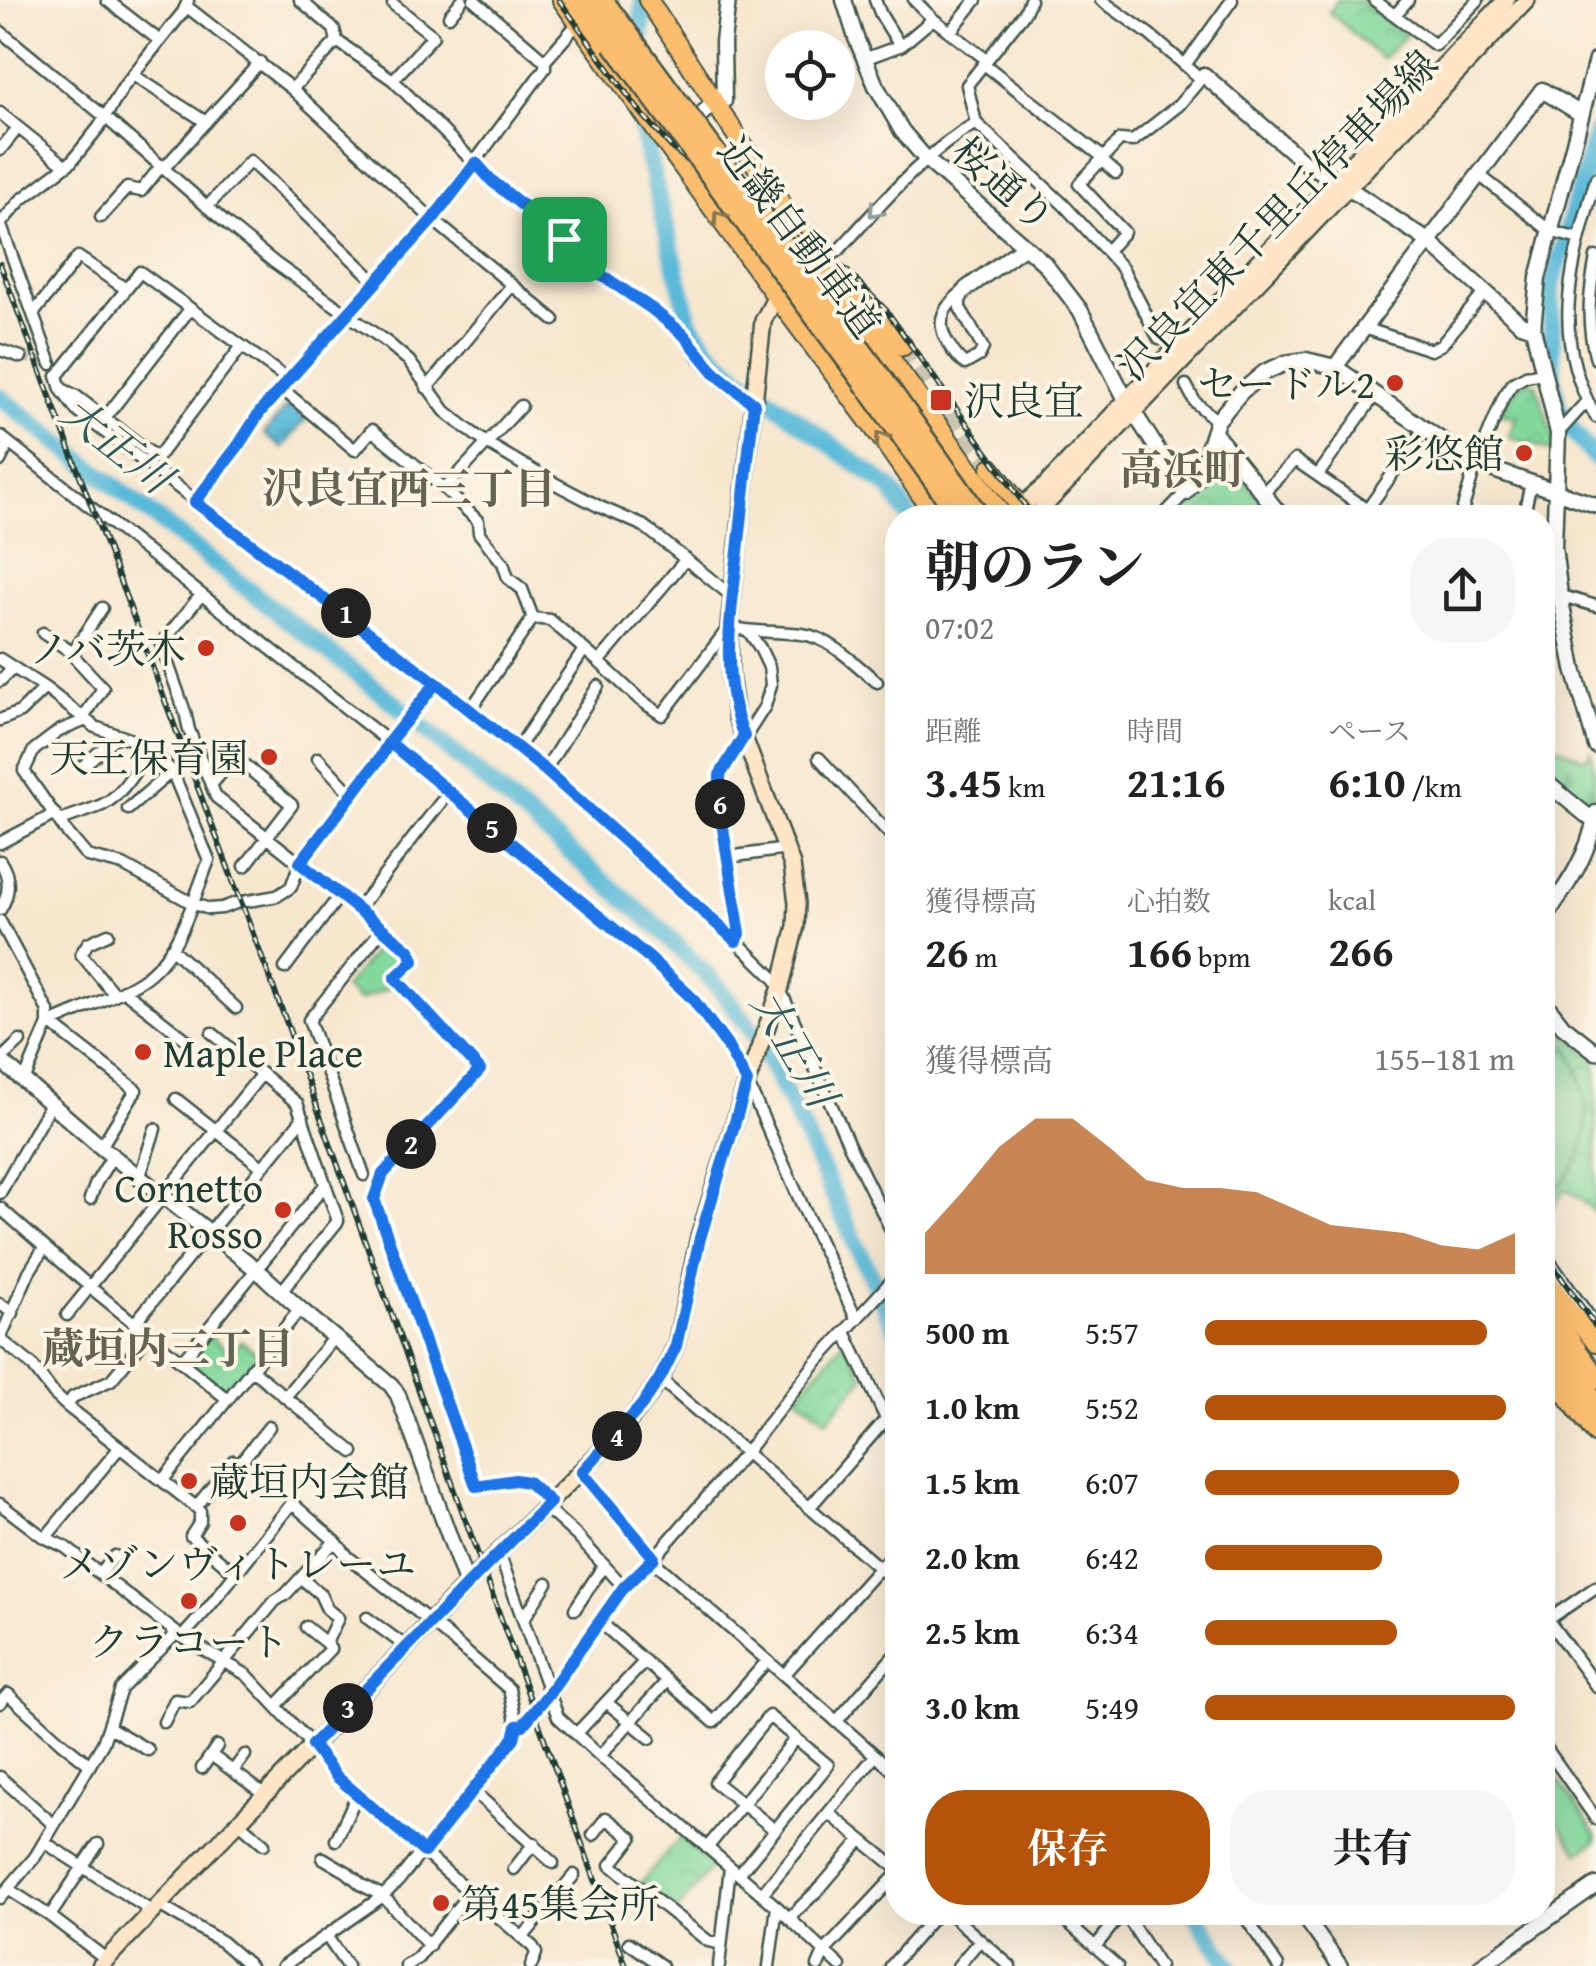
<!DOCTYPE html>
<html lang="ja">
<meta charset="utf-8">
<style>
body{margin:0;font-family:"Gentium Book Plus","Noto Serif JP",serif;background:#f6f6f6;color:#222;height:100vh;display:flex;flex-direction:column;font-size:38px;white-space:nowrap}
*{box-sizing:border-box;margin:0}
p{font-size:32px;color:#767676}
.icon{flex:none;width:55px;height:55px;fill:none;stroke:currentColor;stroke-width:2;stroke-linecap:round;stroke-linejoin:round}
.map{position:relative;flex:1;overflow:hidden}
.panel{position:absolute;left:885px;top:505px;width:670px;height:1420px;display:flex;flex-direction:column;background:#fff;border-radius:40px;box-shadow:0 10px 40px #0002}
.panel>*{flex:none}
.fabs{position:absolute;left:765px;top:30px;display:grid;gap:20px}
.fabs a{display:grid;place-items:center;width:90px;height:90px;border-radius:50%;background:#fff;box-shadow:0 10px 40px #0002;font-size:50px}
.pin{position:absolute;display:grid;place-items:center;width:85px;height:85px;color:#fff;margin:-42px;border-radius:20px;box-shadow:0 5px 15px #0006}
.km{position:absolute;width:50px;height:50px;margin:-25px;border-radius:50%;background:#222;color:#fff;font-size:28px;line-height:50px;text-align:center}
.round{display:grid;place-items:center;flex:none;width:105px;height:105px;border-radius:40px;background:#f6f6f6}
.headline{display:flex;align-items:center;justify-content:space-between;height:170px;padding:0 40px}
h1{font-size:55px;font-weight:700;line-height:75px}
.stats{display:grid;grid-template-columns:repeat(3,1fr);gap:15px;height:170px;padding:10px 40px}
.stats div{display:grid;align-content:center}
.stats b{font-size:42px;font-weight:700}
.stats small{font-size:28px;font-weight:400}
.stats p{font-size:28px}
.chart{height:280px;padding:20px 40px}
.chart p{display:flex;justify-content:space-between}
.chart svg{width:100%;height:180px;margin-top:10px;fill:#b45309;opacity:.7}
.cta{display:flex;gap:20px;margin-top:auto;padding:20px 40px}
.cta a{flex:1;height:115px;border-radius:40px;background:#b45309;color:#fff;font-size:40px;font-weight:700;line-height:115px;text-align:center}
.cta a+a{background:#f6f6f6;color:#222}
ul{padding:0 40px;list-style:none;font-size:32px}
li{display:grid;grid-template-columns:160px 120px 1fr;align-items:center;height:75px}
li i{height:25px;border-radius:12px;background:#b45309}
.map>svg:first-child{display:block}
</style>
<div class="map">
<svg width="1596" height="1966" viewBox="0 0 1596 1966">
<defs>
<pattern id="cemetery-stones" width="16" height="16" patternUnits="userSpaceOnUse" patternTransform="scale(2.5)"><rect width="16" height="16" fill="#83d99d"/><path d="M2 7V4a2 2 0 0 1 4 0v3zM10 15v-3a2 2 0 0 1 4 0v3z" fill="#71bb88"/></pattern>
<pattern id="park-crowns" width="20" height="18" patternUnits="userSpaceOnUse" patternTransform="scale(2.5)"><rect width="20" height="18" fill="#83d99d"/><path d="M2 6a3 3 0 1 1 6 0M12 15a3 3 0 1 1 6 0" fill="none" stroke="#71bb88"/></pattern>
<pattern id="water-waves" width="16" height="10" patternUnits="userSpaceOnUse" patternTransform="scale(2.5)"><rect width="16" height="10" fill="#5abad9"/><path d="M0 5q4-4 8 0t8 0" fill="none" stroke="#4a98b1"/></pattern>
</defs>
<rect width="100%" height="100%" fill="#fcf5e5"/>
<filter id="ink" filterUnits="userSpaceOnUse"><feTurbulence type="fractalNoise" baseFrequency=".01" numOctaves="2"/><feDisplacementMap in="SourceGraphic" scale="20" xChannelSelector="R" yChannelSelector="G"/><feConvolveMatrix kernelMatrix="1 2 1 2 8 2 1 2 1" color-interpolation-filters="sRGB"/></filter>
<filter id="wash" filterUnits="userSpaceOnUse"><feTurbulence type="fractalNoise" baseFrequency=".0048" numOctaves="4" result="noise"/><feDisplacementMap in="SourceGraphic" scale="40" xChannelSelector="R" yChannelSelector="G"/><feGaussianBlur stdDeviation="2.25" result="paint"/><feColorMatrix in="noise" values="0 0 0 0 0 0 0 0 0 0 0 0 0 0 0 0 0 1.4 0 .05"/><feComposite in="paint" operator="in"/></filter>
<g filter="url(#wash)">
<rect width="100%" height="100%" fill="#f7e7cf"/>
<path fill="url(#cemetery-stones)" stroke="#518b68" stroke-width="2.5" d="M1542,740l43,19 6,-9 4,24 -2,33 -4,3 -46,-38z"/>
<path fill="url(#park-crowns)" stroke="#518b68" stroke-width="2.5" d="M1338,0h22l46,35 -24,24 -53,-47z
M1526,380l10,4 18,57v11l-45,-15 6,-19 -15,-4 12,-21z
M1215,449l4,2 58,66h-86l-8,-9 19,-27z
M386,941l22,17 -21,19 6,9 -34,15 -15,-13 38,-46z
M1542,1008l19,22 35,32v152l-18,-18 -13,-6 -22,32z
M208,1335l23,18 10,-12 17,13 -31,39 -37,-29v-6z
M842,1343l4,1 18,33 -37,43 -30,-24z
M680,1838l32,28 -35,45 -37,-28z"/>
<path fill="#83d99d" stroke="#518b68" stroke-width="2.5" d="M1568,1048c28,58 28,111 -25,153v-135z
M1543,1758l53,76v7l-17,12 -36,-52z"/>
<path fill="url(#water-waves)" stroke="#3c7c86" stroke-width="2.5" d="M288,405l18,14 -24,29 -18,-14z"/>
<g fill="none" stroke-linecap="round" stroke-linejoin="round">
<path stroke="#5abad9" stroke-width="18" d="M640,59l3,-59
M638,100l-1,13 53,210 17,25 32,29 151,111 20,30
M1596,132l-45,157 2,90 5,28 12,21 26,31
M0,397l393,305 271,230 55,56 35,45 39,75 105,227
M1193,1912l37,54"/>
</g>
</g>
<g filter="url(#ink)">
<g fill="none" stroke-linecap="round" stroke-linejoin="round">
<path stroke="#ccc5b0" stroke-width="10" stroke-dasharray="10 5" stroke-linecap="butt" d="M21,357l24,5"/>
<path stroke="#ccc5b0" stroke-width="18" stroke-dasharray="18 9" stroke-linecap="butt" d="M903,346l88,122"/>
<g stroke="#3f564b" stroke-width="15">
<path id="minor" d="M107,0l53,41
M300,0l34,29 3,12 56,39 99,101 72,58 29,31 58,39 32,25 15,22 17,18 39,29
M474,0l71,61
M875,0l6,15 19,31
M914,0l19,19
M1030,0l-5,12 -58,73 9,38 88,82 58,63 37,71
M1101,0l48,34 52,45
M1374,0l61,45 43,-45
M393,4l40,32 -40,44
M186,6l106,83 140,130 80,66
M1395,15l13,-15
M449,16l13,-16
M0,31l105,86 123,108 47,38 113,80 21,18 36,50 21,17 22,16 66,39 46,24 44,19 89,71
M950,32l26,-32
M864,59l38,-14 31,-26 54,41
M984,64l120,94
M1185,65l47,-65
M133,75l73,47
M292,89l45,-48
M0,113l66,53
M0,150l18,-22
M1101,160l15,13
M164,168l96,-106
M1478,174l72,57 29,8
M1596,178c-24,86 -48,156 0,239
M207,207l43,-46 125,120
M101,217l26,-29 14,3 21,-26
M0,223l51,141
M0,224l21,-24 50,-38 28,-35 25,-41 59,-74 5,-11
M1107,251l17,-19 -45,-48 41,-44 13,1 46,-36 25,-30
M1596,257c-7,37 -10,66 0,102
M821,261l17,-10c43,-46 83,-96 138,-128
M966,289l-6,12v7l23,40 -4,8 -14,8c-7,-5 -11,-11 -16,-19 -16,-25 -4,-40 17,-56z
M33,314l45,-57 48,32
M1364,328l67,22 11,-6 43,-52
M0,350l21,7
M290,381l-150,-109 -83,104 4,13 16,22 394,298 74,61 85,79 85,71 61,60 73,165 49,99
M1186,385l9,17 22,19
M427,388l85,-103 42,35
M62,389l14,7 81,62 85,-112
M282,389l73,61 17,-20 73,59 33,32 1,12 24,30 5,15 14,11 11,29 -62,91
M105,418l85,-109
M1558,433l29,-32
M0,436l389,306 258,214 45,42 35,46 20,38 60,134 49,102
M0,461l9,-18
M1318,475l57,-80
M445,489l76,-83
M1262,494l33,-34 84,58
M195,502l43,-57 22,-33 172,-193 113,-151v-7l34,-39
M1367,510l57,-81
M1161,518l24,-25
M1460,518l16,-54 28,-68 9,-13 13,-7 18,-3
M1523,518l8,-35
M1542,590l54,16
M201,595l-40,49 24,68 4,18 27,67 193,153 5,10 -19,18 85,92 -97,104 -9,25 102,287 39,-6 14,2 22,20
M533,618l17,2 49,42 40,37 23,16 67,-88c24,6 48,4 73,7 29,4 53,30 75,48
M43,633l24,16 36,39 -20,30
M72,654l30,-46
M0,659l45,29 50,39 43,15 12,7 22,22 37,89c-16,40 -29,96 -69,121 -28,18 -62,29 -92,43
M599,662l87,-103
M0,681l13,-13
M0,720l20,-8 25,-24
M86,720l-27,11 -25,19 -10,21 42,60 21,25 36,9 69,38 17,6 13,-1 14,-5 41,-7 14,-9 9,-24 80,-106 9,-15 48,-59
M518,748l66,-98
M318,758l34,37
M819,758l79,85
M82,767l36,-32
M545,770l53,-84
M211,785l24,-28 57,48 -47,61
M128,809l44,-38
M60,821c14,-7 30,-10 44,-17 20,-11 33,-37 46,-55
M0,843l55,-29
M728,857l59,-8
M0,861c11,17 10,33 0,49
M358,909l83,-107
M0,921l48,90v13l-24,57
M108,934l-20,9 -7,11 33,40
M736,941l4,-7 -20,-124 1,-35 44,-69 6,-21 -2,-18 -9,-19 -11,-16
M171,948l65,60
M285,968l55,-73
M123,990l65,51
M50,1023l86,67 -35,57
M212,1033l85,70 41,118 -57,71
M0,1060l20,-19
M176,1099l86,68
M364,1175l-55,-155 74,-92
M140,1176l15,-47
M0,1193l50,-88
M90,1199l6,-16 17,-28
M0,1208l90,79 137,112
M1542,1251l54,75
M0,1304l13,9
M67,1315l194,-240
M134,1324l169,-206
M845,1332l53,112
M0,1339l31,25 23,30 13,12 129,101 4,4v11l-9,14 45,38
M0,1339l29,-67 15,-24
M181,1362l144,-177
M251,1369l102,83
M660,1379l238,205
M285,1397l49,-60
M67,1406l6,-9 38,-17 37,-45
M582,1472l77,94 239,209
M163,1480l137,-171
M0,1504l42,32 23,11 117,90 65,38 65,70 25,32 196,170 3,6 -5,13
M196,1507l37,-46 6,3 30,-37
M545,1507l32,29 47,51
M809,1508l77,-89
M46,1537l74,-90
M499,1553l59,164 42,39 177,151 63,59
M100,1574l15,-18
M575,1609l29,-44
M1542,1612l54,74
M367,1618l41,30
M523,1620l24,-37
M599,1621l115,101 53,-61
M1542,1624l54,-37
M306,1627l20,16
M182,1637l27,-30 83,-104 43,38 13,16 84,66 77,66 8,37 -3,12 -116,143 -15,15 -100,70
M784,1675l114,-128
M606,1702l44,36
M0,1703l8,-9 53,48 29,23
M276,1706l54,-57 -4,-6 12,-25 -11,-9 -7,-15 -19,-16
M164,1722l11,-22 15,2 85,-101 11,-7 49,-53
M836,1722l62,-71
M517,1726l6,-1 26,-32 75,-106 30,-29 92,-106 68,-87 84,-91
M109,1727l39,23
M576,1734l69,-73
M1542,1742l54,77
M211,1755l53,39
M600,1756l67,-75
M202,1768l15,-22
M233,1771l12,-16
M0,1777l54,48
M472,1790l81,73
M830,1814l68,55
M238,1822l26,22
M593,1835l13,-17 26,20 -21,27 97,76 13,3
M336,1840l21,-45
M44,1842l109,70
M707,1848l89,-110
M323,1858l24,14 15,13 21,11 46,50
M514,1869l20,-26
M739,1874l89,-109 -59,-49 -54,66 60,48
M8,1889l42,27 56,43
M762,1894l113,-138
M0,1898l35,-41 55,-92 13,-22 18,-54 56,-56
M159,1905l63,37 28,24
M948,1912l62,54
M1056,1912l61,54
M1124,1912l35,54
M1242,1912l36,54
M50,1916l48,-72
M789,1918l31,-30 41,-48
M327,1937l20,29
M523,1937l51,-62
M629,1943l33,23
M1095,1947l28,-35
M406,1966l12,-8 52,-66
M719,1966l11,-99
M769,1966l8,-59
M818,1966l6,-14 74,-79
M891,1966l47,-54
M958,1966l22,-26"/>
</g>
<g stroke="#3f564b" stroke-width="19">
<path id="tertiary" d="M844,0l12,38 20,48 26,45 24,28 118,104 36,47 46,90 59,93 14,-17 18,-55 24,-29 24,-20 21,-9 20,-3 29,7 141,97 120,41
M1596,60l-58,218 -5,50 25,105 -4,114 6,48 14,74 22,77
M1204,75l100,87 32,18 92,61 93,83 12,4
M687,127l27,-24 10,-2 -1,-59 5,-42
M966,289l59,-43
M1335,367l207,-277 39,24
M1215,434l68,84
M1542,779l54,44
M1542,921c25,-35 47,-65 54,-108
M1542,999l21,27 33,26
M0,1060l101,87 155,122 44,40 91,76 7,10 69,190
M1301,1912l39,54
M1481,1966l115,-81"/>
</g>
<g stroke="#3f564b" stroke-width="20">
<path id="secondary" d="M1008,518l38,-33 460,-485
M1033,518l494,-518
M100,1966l377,-392 140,-139 25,-30 18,-26 16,-34 23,-108 48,-155 33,-92 16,-64 1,-23 -5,-38 -56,-149 -6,-41 -1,-48 34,-306 13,-25 45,-35"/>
</g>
<g stroke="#3f564b" stroke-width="22">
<path id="primary" d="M562,0l214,296 109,147 52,75
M648,0l141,216 215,302
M855,296l29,27 19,23
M991,468l38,50
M1542,1273l29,41 25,28
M1542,1359l30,43"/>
</g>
<g stroke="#3f564b" stroke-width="25">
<path id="motorway" d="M581,0l32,43
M602,0l24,32
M1542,1303l54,75
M1542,1329l54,75
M1565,1391l31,41"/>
</g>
<use href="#minor" stroke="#fff" stroke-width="10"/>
<use href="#tertiary" stroke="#fff" stroke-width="14"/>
<use href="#secondary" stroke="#fde5c5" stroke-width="15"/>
<use href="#primary" stroke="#fbbd6e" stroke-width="18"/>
<use href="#motorway" stroke="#fbbd6e" stroke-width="20"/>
<g stroke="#1f3d34" stroke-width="6">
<path id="rail" d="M559,0l78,108 36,41 50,38 73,45 52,40 38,38 148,208
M0,264l286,757 340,945
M1542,1250l54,77"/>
</g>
<use href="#rail" stroke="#fcf5e5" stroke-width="2.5" stroke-dasharray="8" stroke-linecap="butt"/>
<g stroke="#3f564b" stroke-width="25" stroke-linecap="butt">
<path id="motorway-bridge" d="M626,32l256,347 98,139
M613,43l256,346 92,129"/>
</g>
<use href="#motorway-bridge" stroke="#fbbd6e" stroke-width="20"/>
</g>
<defs><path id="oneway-chevron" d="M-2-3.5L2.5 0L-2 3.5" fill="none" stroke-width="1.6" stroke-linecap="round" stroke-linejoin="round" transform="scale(2.5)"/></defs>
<use stroke="#8f9e9a" href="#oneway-chevron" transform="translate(875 211) rotate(133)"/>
<g stroke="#82774e">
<use href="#oneway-chevron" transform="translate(719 217) rotate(-125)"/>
<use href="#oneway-chevron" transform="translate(881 438) rotate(-126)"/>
</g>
</g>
<g fill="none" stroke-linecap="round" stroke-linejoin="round" filter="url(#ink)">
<g stroke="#fff" stroke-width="20">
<path id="route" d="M564,239l-72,-58 -16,-18 -44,57 -172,192 -22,34 -43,56 241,181 -47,59 -9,16 -80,105 109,87 5,10 -19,18 85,92 -97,104 -9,25 102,287 39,-6 13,2 22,20 -72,72 -166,171 25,32 87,75 90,-114 3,-12 6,-1 26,-32 75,-106 30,-29 -72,-86 60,-67 18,-27 16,-32 24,-108 47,-156 -21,-38 -34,-46 -45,-42 -258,-214 47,-59 109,87 191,171 4,-7 -20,-124v-35l24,-39c-25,-59 -13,-124 -6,-185 5,-49 11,-98 16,-147l-38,-30 -33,-40 -31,-25 -58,-39 -30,-31"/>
</g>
<use href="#route" stroke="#1a73e8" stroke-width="12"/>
</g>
<g fill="#c8321e" stroke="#fcf5e5" stroke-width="4">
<circle cx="1395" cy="383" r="10"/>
<rect x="929" y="388" width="24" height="24" rx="5"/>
<circle cx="1524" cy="453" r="10"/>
<circle cx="206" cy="648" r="10"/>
<circle cx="269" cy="757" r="10"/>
<circle cx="143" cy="1052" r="10"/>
<circle cx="283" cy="1210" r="10"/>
<circle cx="189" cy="1481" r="10"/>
<circle cx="238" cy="1523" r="10"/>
<circle cx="189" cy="1601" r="10"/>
<circle cx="441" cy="1903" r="10"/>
</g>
<g text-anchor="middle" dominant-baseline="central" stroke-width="8" stroke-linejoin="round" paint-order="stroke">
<g font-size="40" fill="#1f3d34" stroke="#fcf5e5">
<text transform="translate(1004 184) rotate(41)">桜通り</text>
<text transform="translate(1277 215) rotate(-46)">沢良宜東千里丘停車場線</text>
<text transform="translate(800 237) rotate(53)">近畿自動車道</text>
</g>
<g font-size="40" fill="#1f3d34" stroke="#fcf5e5" text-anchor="end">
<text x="1375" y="383">セードル2</text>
<text x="964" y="400" text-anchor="start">沢良宜</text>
<text x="1504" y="453">彩悠館</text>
<text x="186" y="648">ノバ茨木</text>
<text x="249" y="757">天王保育園</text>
<text x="163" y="1052" text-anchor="start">Maple Place</text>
<text x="263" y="1187">Cornetto<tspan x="263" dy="46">Rosso</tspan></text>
<text x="209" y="1481" text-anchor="start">蔵垣内会館</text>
<text x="238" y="1563" text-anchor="middle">メゾンヴィトレーユ</text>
<text x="189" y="1641" text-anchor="middle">クラコート</text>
<text x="461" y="1903" text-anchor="start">第45集会所</text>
</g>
<g font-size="42" font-style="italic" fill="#2e5c5d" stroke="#fcf5e5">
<text transform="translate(117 444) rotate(38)">大正川</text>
<text transform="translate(795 1048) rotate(60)">大正川</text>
</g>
<g font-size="42" font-weight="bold" fill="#656352" stroke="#fcf5e5">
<text x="1183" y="468">高浜町</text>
<text x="409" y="487">沢良宜西三丁目</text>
<text x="168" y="1347">蔵垣内三丁目</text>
</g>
</g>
</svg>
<div class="fabs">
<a><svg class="icon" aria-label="locate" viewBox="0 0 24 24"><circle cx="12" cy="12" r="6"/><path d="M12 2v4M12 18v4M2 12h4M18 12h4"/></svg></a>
</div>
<div class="pin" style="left:564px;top:239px;background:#1e9e55"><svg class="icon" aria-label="arrive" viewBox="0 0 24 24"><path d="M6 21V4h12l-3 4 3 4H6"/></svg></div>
<b class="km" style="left:346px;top:613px">1</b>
<b class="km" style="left:411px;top:1144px">2</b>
<b class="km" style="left:348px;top:1708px">3</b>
<b class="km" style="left:617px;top:1436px">4</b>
<b class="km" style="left:492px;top:828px">5</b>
<b class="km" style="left:720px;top:804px">6</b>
<section class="panel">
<div class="headline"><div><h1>朝のラン</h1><p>07:02</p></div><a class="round"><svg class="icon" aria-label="share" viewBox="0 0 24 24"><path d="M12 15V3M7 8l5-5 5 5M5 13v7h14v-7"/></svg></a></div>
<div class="stats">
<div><p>距離</p><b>3.45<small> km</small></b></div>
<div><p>時間</p><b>21:16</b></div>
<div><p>ペース</p><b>6:10<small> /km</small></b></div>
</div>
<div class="stats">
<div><p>獲得標高</p><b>26<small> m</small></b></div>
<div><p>心拍数</p><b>166<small> bpm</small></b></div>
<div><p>kcal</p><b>266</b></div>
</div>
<div class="chart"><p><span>獲得標高</span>155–181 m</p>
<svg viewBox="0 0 160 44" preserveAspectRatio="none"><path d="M0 44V34L10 24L20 13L30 6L40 6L50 13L60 21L70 23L80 23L90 24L100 28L110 32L120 33L130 34L140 37L150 38L160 34V44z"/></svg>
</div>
<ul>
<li><b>500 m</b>5:57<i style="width:91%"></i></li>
<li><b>1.0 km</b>5:52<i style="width:97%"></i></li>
<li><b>1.5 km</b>6:07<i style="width:82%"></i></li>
<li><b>2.0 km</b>6:42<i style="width:57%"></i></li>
<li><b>2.5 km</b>6:34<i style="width:62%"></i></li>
<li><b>3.0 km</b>5:49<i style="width:100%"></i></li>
</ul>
<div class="cta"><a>保存</a><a>共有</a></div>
</section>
</div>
